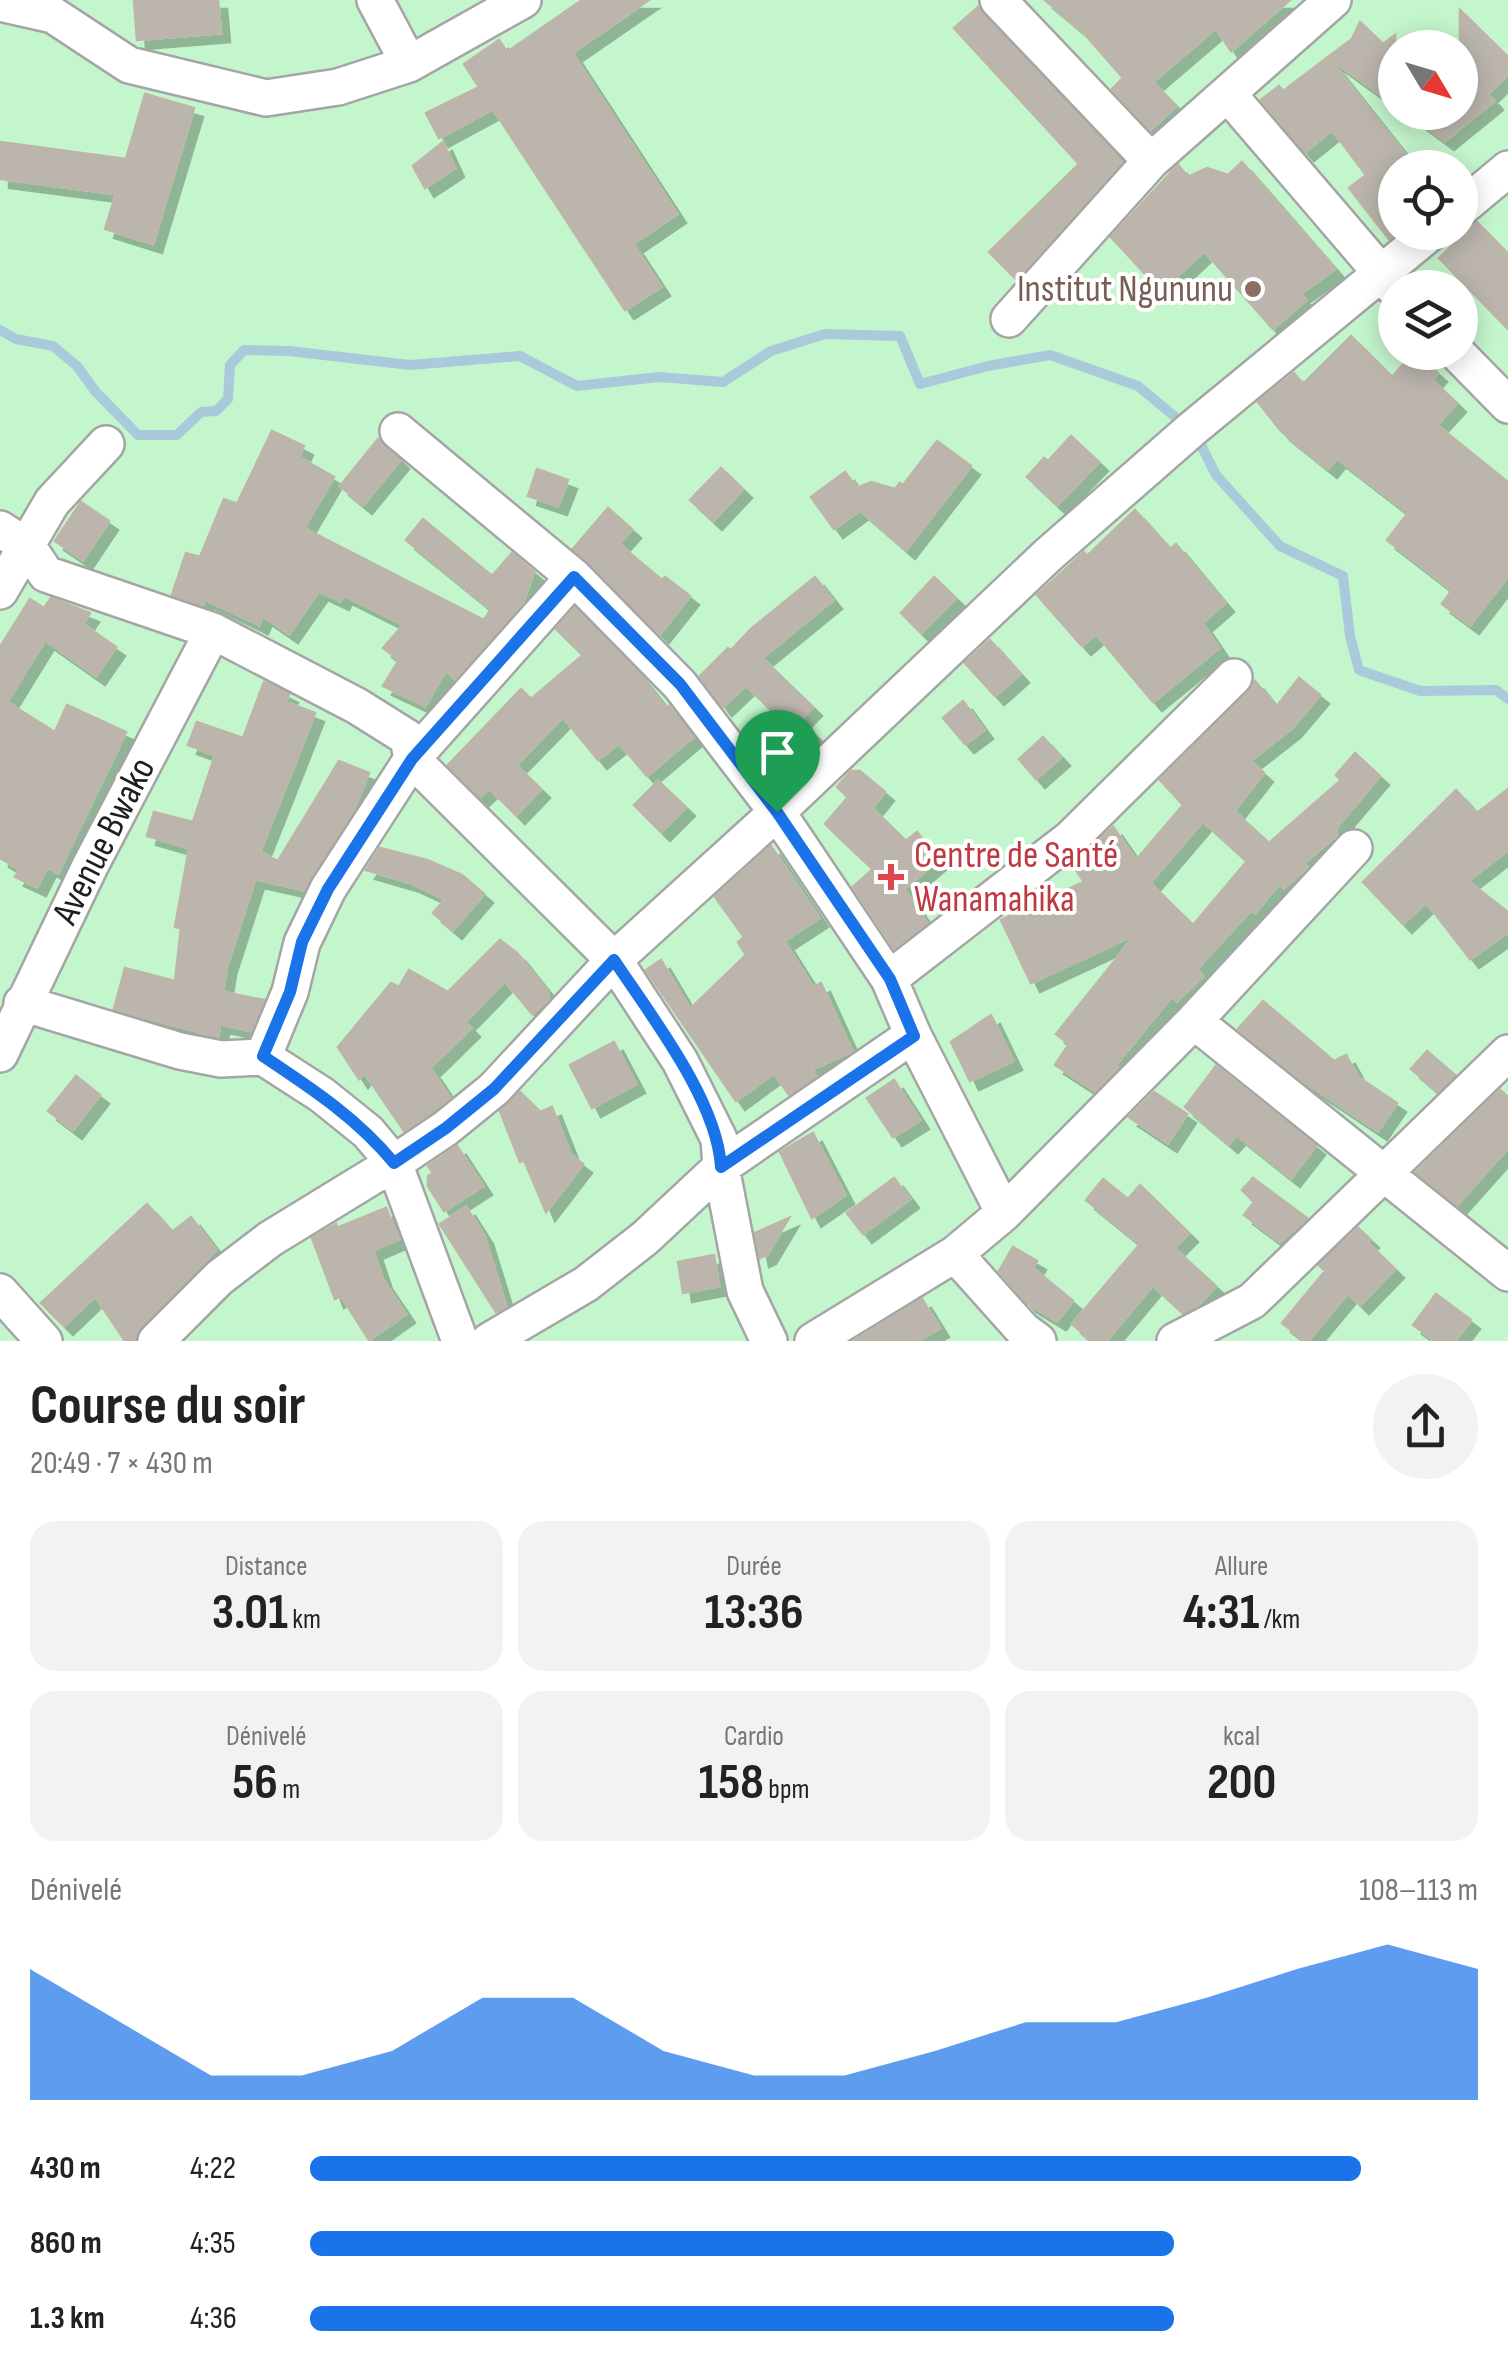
<!DOCTYPE html>
<html lang="fr">
<meta charset="utf-8">
<style>
body{margin:0;font-family:"Sofia Sans Condensed",sans-serif;background:#f2f2f2;color:#222;height:100vh;display:flex;flex-direction:column;font-size:38px;white-space:nowrap}
*{box-sizing:border-box;margin:0}
p{font-size:32px;color:#767676}
.icon{flex:none;width:55px;height:55px;fill:none;stroke:currentColor;stroke-width:2;stroke-linecap:round;stroke-linejoin:round}
.map{position:relative;height:1341px;overflow:hidden}
.sheet{display:flex;flex-direction:column;background:#fff;flex:1}
.sheet>*{flex:none}
.needle{width:65px;rotate:128deg}
.fabs{position:absolute;left:1378px;top:30px;display:grid;gap:20px}
.fabs a{display:grid;place-items:center;width:100px;height:100px;border-radius:50%;background:#fff;box-shadow:0 5px 25px #0003;font-size:50px}
.pin{position:absolute;display:grid;place-items:center;width:85px;height:85px;color:#fff;margin:-102px -42px;border-radius:50% 50% 50% 0;rotate:-45deg;box-shadow:0 0 10px #0007}
.pin .icon{rotate:45deg}
.round{display:grid;place-items:center;flex:none;width:105px;height:105px;border-radius:52px;background:#f2f2f2}
.headline{display:flex;align-items:center;justify-content:space-between;height:170px;padding:0 30px}
h1{font-size:55px;font-weight:700;line-height:75px}
.metrics{display:grid;grid-template-columns:repeat(3,1fr);gap:15px;height:170px;padding:10px 30px}
.metrics div{display:grid;align-content:center;border-radius:25px;background:#f2f2f2;text-align:center}
.metrics b{font-size:50px;font-weight:700}
.metrics small{font-size:28px;font-weight:400}
.metrics p{font-size:28px}
.chart{height:280px;padding:20px 30px}
.chart p{display:flex;justify-content:space-between}
.chart svg{width:100%;height:180px;margin-top:10px;fill:#1a73e8;opacity:.7}
ul{padding:0 30px;list-style:none;font-size:32px}
li{display:grid;grid-template-columns:160px 120px 1fr;align-items:center;height:75px}
li i{height:25px;border-radius:12px;background:#1a73e8}
.map>svg:first-child{display:block}
</style>
<div class="map">
<svg width="1508" height="1341" viewBox="0 0 1508 1341">
<defs>
<filter id="shadow"><feDropShadow dx="9" dy="9" stdDeviation="0" flood-color="#0004"/></filter>
</defs>
<rect width="100%" height="100%" fill="#efece5"/>
<path fill="#c4f6cd" fill-rule="evenodd" d="M0,0h1508v1341h-1508zM1395,48h65v64h-65zM1395,168h65v64h-65zM1395,288h65v64h-65z"/>
<g fill="none" stroke-linecap="round" stroke-linejoin="round">
<path stroke="#a8cada" stroke-width="10" d="M0,330l16,9 37,7 24,20 18,25 43,44h39l24,-23 15,-1 12,-12 2,-34 14,-15 45,1 121,14 110,-9 57,30 82,-9 64,5 48,-31 54,-17 75,2 20,48 68,-18 62,-11 88,31 36,30
M1200,443l16,32 64,71 63,30 7,60 9,34 61,21 76,-1 12,9"/>
</g>
<path fill="#bbb5ae" stroke="#bfb4a8" stroke-width="2.5" fill-rule="evenodd" filter="url(#shadow)" d="M134,0h84l3,33 -84,7z
M582,0h67l-77,53 105,161 -44,30 28,43 -36,23 -132,-201 -54,29 -13,-25 53,-26 -15,-23 35,-24 8,12z
M1045,0h245l-59,51 -15,-23 -63,54 23,24 -26,24 -38,-41 11,-11 -41,-47z
M978,7l144,154 -106,118 -27,-27 90,-88 -125,-136z
M1460,10l48,47v17l-20,20 6,7 -49,40 -39,-29h54z
M1360,22l23,22 12,-9v70l-67,-48 24,-18z
M1328,57l88,111h-21v66l-6,5 -40,-51 17,-13 -34,-45 -27,22 -44,-52 18,-14 4,5z
M145,94l49,14 -41,136 -48,-15 11,-35 -116,-15v-37l126,17z
M443,142l12,26 -30,20 -12,-22z
M1242,162l93,107 -35,25 6,6 -33,29 -69,-78 -43,40 -50,-54 67,-72 10,12 19,-9 21,7z
M1477,222l31,32v75l-69,-71z
M1351,336l41,41 22,-25 24,21 -6,7 25,23 -20,22 71,57v94l-38,49 -28,-21 10,-14 -65,-50 21,-27 -71,-55 -9,11 -47,-38 -23,-29 36,-29 9,11z
M272,431l32,15 -5,11 35,20 -30,51 180,92 7,-11 -85,-69 17,-21 69,57 20,-23 22,19 -11,30 -68,77 -9,-9 -21,36 -42,-20 16,-26 -16,-12 20,-23 -60,-30 -3,6 -21,-10 -30,43 -26,-18 -4,9 -54,-26 -2,6 -31,-10 14,-42 14,4 24,-58 13,5z
M1071,436l28,26 -42,43 -30,-28 17,-19 4,3z
M378,439l22,21 -37,45 -23,-19z
M937,441l34,25 -65,84 -46,-40 -26,19 -23,-32 34,-25 12,16 14,-6 24,7 5,-6 3,2z
M721,468l22,21 -30,32 -23,-21z
M537,469l31,11 -10,26 -30,-10z
M81,502l28,19 -26,39 -28,-19z
M608,508l24,21 -13,15 43,36 3,-3 25,19 -30,38 -87,-85z
M1135,510l35,39 6,-5 49,59 -23,20 17,25 -66,54 -57,-68 -14,12 -45,-51 47,-43 3,4z
M815,577l18,23 -71,58 51,49 -13,13 16,16 -35,34 -21,-21 25,-25 -39,-39 -23,22 -23,-31 28,-28 3,2 20,-21z
M934,577l22,21 -35,35 -20,-20z
M51,598l39,15 -7,11 33,23 -20,29 -51,-36 -38,62 48,30 12,-27 59,27 -68,141 -11,-6 -10,20 -22,-10 4,-8 -19,-11v-211l30,-48 14,9z
M575,608l59,60 32,40 3,-2 24,31 -46,39 -28,-33 -21,17 -35,-43 -47,48 25,24 -25,26 -27,-27 -9,9 -32,-32 73,-76 10,10 52,-44 -27,-26z
M990,640l30,34 -25,22 -30,-33z
M1299,678l21,17 -28,33 -42,33 14,12 -30,38 35,32 72,-63 -5,-5 19,-22 25,23 -44,52v8l-32,27 3,4 -2,2 -21,19 -4,-5 -25,30 -4,-3 -54,59 6,7 -26,25 -5,-5 -57,70 3,2 -23,23 -40,-26 14,-21 -13,-10 80,-100 -105,49 -30,-63 83,-38 -12,-18 41,-37 23,33 47,-55 -23,-25 89,-88 6,-11 21,26zM1203,821l44,40 -54,64 -43,-42z
M264,682l25,12 -3,8 29,11 -55,139 18,9 61,-100 30,12 -15,36 -50,81 -49,-11 -28,87 -4,26 41,8 -13,31 -31,-7 -2,13 -104,-28 11,-41 50,13 6,-53 -6,-1 14,-79 -42,-12 7,-24 39,10 22,-67 -27,-10 9,-23 46,16z
M963,701l21,29 -19,14 -22,-26z
M1043,737l18,20 -25,22 -17,-20z
M851,771h9l25,21 -13,16 34,33 11,-9 22,27 -35,30 23,34 -33,25 -41,-61 20,-18 -48,-45 23,-27 -11,-10z
M658,781l28,26 -25,25 -27,-27z
M1508,789v61l-40,31 40,31v20l-38,27 -44,-57 -23,22 -40,-42 93,-92 21,23z
M771,846l48,72 -35,23 29,46 8,-4 31,68 -41,19 5,6 -27,19 -15,-22 -38,28 -90,-131 15,-10 29,49 56,-54 -8,-13 6,-5 -29,-40z
M380,848l47,12 35,15 22,19 -31,36 -20,-17 12,-14 -34,-16 -45,-13z
M500,940l17,13 31,39v8l-16,14 -27,-33 -40,41 6,6 -41,40 20,30 -46,33 -40,-59 -5,7 -21,-32 53,-64 8,4 10,-17 39,22z
M1263,1001l71,60 12,-6 12,22 39,26 -19,28 -75,-50 -65,-52z
M991,1015l22,46 -43,20 -19,-39z
M614,1042l22,42 -44,24 -22,-43z
M1427,1051l28,24 -17,17 -27,-23z
M1216,1066l100,80 -25,32 -54,-43 -8,9 -44,-37z
M76,1076l24,19 -27,35 -25,-19z
M894,1080l26,40 -27,17 -26,-39z
M1500,1090l8,7v51l-51,57 -41,-33z
M520,1092l20,20 12,-5 19,48 12,9 -37,48 -22,-52 -4,2 -20,-51z
M1154,1092l33,22 -19,29 -39,-26z
M813,1133l32,62 -33,23 -32,-66z
M457,1146l26,40 -39,25 -16,-25v-10l5,-3 -5,-7z
M894,1178l16,21 -47,35 -16,-21z
M1253,1178l54,40 -27,24 -36,-27 10,-13 -12,-12z
M1103,1179l25,20 12,-14 49,48 -15,15 42,38 -18,19 -15,8 -30,-28 -47,56h-14l-20,-17 68,-80 -54,-44z
M147,1204l25,28 19,-15 25,33 -75,76 -6,15h-10l-30,-45 -31,30 -23,-23z
M466,1207l18,28 22,71 -10,6 -56,-88z
M386,1208l13,31 -26,11 10,30 23,34 -37,26 -28,-44 -6,3 -23,-61 24,-14 1,4z
M789,1218l-22,37 -7,3 -5,-25z
M1358,1228l12,11 -3,3 28,27 -35,36 -12,-12 -40,48h-3l-23,-18 43,-52 -6,-6z
M1013,1247l24,14 -4,7 40,33 -16,20 -30,-18 -28,-32z
M714,1255l5,31 -36,7 -5,-31z
M1436,1294l35,26 -16,21h-20l-22,-16z
M922,1299l18,29 -22,13h-64z"/>
<g fill="none" stroke-linecap="round" stroke-linejoin="round">
<g stroke="#a5a5a5" stroke-width="40">
<path id="street" d="M375,0l34,64
M998,0l153,161
M0,3l53,12 76,50 137,33 72,-11 71,-23 114,-64
M1228,94l166,194
M1460,209l48,-40
M1009,319l142,-158 182,-161
M1456,352l52,53
M398,431l176,146 106,108 97,127 112,167 24,56 91,178
M0,529l28,18 18,27 167,57 144,75 51,32 4,21 202,201 66,101 39,78 2,28 24,124 24,50
M0,591l52,-89 54,-58
M889,979l182,-141 163,-161
M22,1003l158,48 41,8 42,-2 59,38 46,37 26,31 66,178
M1194,1021l314,252
M0,1054l90,-188 123,-235
M263,1057l27,-65 12,-49 26,-54 84,-130 162,-182
M955,1254l68,76 15,11
M0,1292l44,49
M156,1341l63,-63 51,-39 124,-76 52,-35 48,-39 120,-129 163,-148 271,-257 144,-126 239,-197
M489,1341l97,-57 59,-46 76,-71 192,-132
M813,1341l142,-87 49,-41 190,-192 160,-173
M1175,1341l77,-40 256,-248"/>
</g>
<use href="#street" stroke="#fff" stroke-width="35"/>
</g>
<g fill="none" stroke-linecap="round" stroke-linejoin="round">
<g stroke="#fff" stroke-width="20">
<path id="route" d="M574,577l106,107 97,128 113,167 24,57 -193,131c-4,-67 -70,-151 -107,-207l-120,129 -48,39 -52,35c-37,-45 -83,-75 -131,-107l27,-64 12,-50 26,-53 84,-130z"/>
</g>
<use href="#route" stroke="#1a73e8" stroke-width="12"/>
</g>
<circle fill="#8d6e63" stroke="#fff" stroke-width="4" cx="1253" cy="289" r="10"/>
<path fill="#e0444e" stroke="#fff" stroke-width="4" d="M886 862h10v10h10v10h-10v10h-10v-10h-10v-10h10z"/>
<g text-anchor="middle" dominant-baseline="central" stroke-width="8" stroke-linejoin="round" paint-order="stroke">
<g font-size="38" fill="#785e54" stroke="#fff" text-anchor="end">
<text x="1233" y="289">Institut Ngununu</text>
</g>
<g font-size="38" fill="#1e1e1e" stroke="#fff">
<text transform="translate(104 841) rotate(-63)">Avenue Bwako</text>
</g>
<g font-size="38" fill="#be3a42" stroke="#fff" text-anchor="start">
<text x="914" y="855">Centre de Santé<tspan x="914" dy="44">Wanamahika</tspan></text>
</g>
</g>
</svg>
<div class="fabs">
<a><svg class="needle" viewBox="-14 -14 28 28"><path d="M0-13l5 13h-10z" fill="#e53935"/><path d="M0 13l5-13h-10z" fill="#767676"/></svg></a>
<a><svg class="icon" aria-label="locate" viewBox="0 0 24 24"><circle cx="12" cy="12" r="6"/><path d="M12 2v4M12 18v4M2 12h4M18 12h4"/></svg></a>
<a><svg class="icon" aria-label="layers" viewBox="0 0 24 24"><path d="M12 4l9 5-9 5-9-5zM3 14l9 5 9-5"/></svg></a>
</div>
<div class="pin" style="left:777px;top:812px;background:#1e9e55"><svg class="icon" aria-label="arrive" viewBox="0 0 24 24"><path d="M6 21V4h12l-3 4 3 4H6"/></svg></div>
</div>
<section class="sheet">
<div class="headline"><div><h1>Course du soir</h1><p>20:49 · 7 × 430 m</p></div><a class="round"><svg class="icon" aria-label="share" viewBox="0 0 24 24"><path d="M12 15V3M7 8l5-5 5 5M5 13v7h14v-7"/></svg></a></div>
<div class="metrics">
<div><p>Distance</p><b>3.01<small> km</small></b></div>
<div><p>Durée</p><b>13:36</b></div>
<div><p>Allure</p><b>4:31<small> /km</small></b></div>
</div>
<div class="metrics">
<div><p>Dénivelé</p><b>56<small> m</small></b></div>
<div><p>Cardio</p><b>158<small> bpm</small></b></div>
<div><p>kcal</p><b>200</b></div>
</div>
<div class="chart"><p><span>Dénivelé</span>108–113 m</p>
<svg viewBox="0 0 160 44" preserveAspectRatio="none"><path d="M0 44V12L10 25L20 38L30 38L40 32L50 19L60 19L70 32L80 38L90 38L100 32L110 25L120 25L130 19L140 12L150 6L160 12V44z"/></svg>
</div>
<ul>
<li><b>430 m</b>4:22<i style="width:90%"></i></li>
<li><b>860 m</b>4:35<i style="width:74%"></i></li>
<li><b>1.3 km</b>4:36<i style="width:74%"></i></li>
</ul>
</section>
